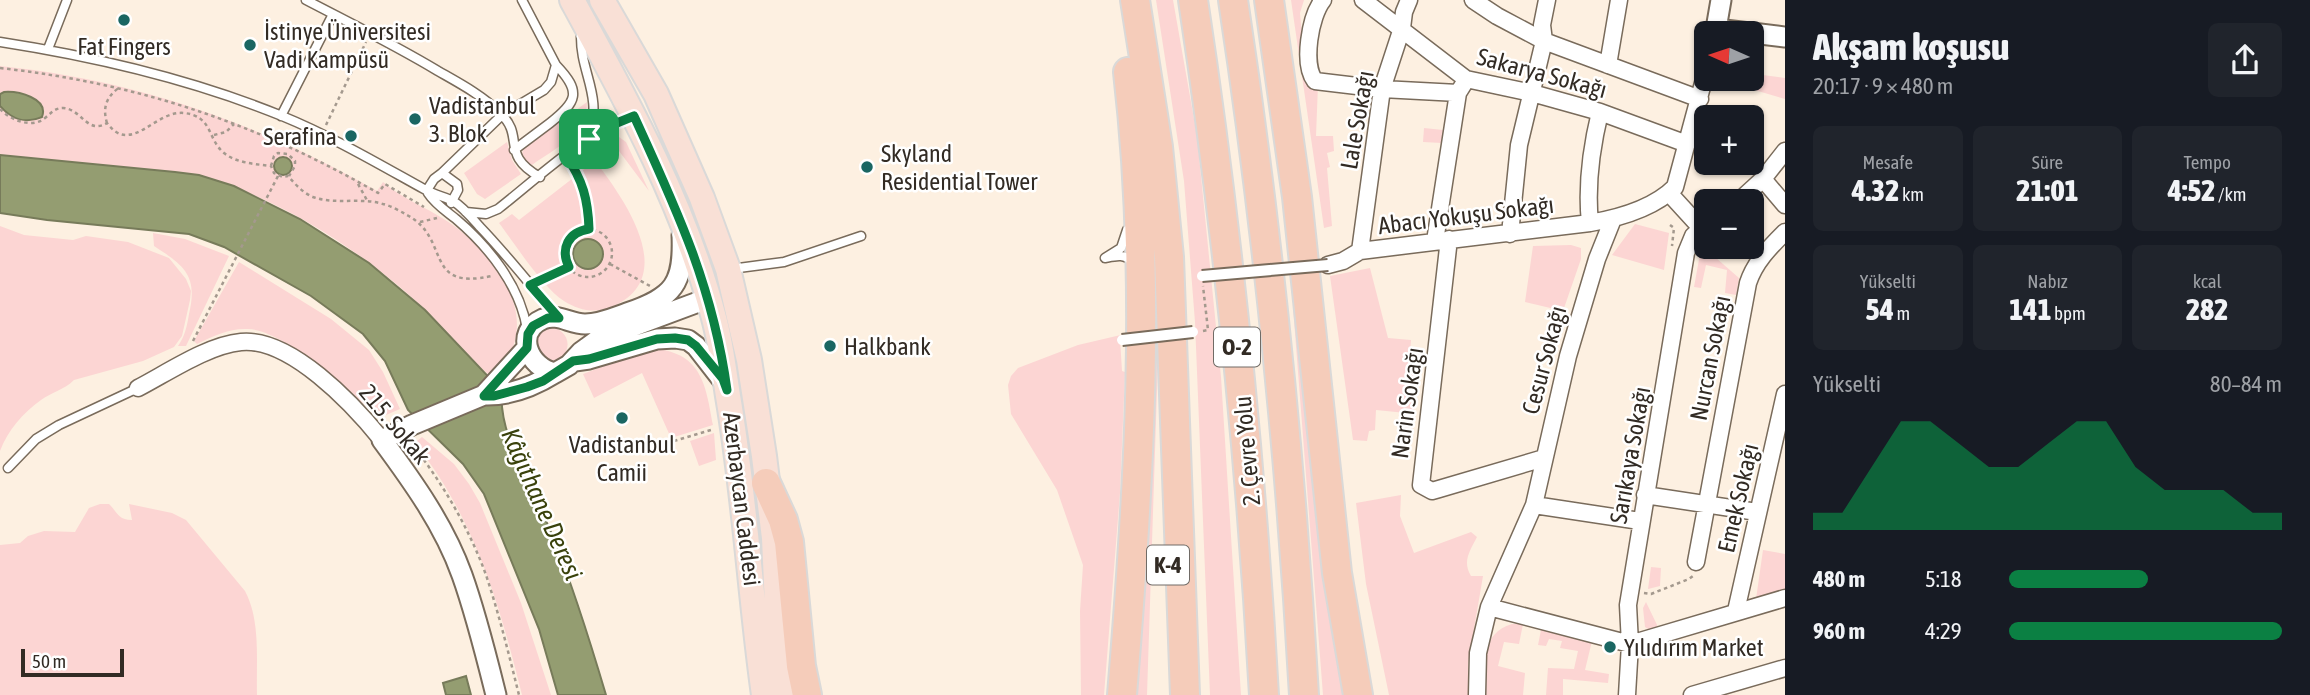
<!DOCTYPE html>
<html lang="tr">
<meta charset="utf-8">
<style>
body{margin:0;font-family:"Asap Condensed",sans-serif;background:#20242c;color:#f1f3f6;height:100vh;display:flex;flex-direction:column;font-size:26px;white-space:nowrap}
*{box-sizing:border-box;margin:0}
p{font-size:23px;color:#9ea1a6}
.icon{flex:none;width:38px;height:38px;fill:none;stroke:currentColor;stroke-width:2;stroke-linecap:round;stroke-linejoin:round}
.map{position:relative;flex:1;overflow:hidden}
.panel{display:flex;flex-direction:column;background:#171b24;width:525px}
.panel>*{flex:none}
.needle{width:46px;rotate:273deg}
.tools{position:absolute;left:1694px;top:21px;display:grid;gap:14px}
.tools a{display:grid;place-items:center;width:70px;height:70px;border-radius:10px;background:#171b24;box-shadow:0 2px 5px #0004;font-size:35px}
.scale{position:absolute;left:21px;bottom:18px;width:103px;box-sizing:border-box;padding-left:7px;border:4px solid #322b24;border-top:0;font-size:19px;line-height:24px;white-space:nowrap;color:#322b24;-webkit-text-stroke:5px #fff;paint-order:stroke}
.pin{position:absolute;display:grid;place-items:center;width:60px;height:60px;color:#fff;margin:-30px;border-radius:14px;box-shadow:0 4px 10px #0006}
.round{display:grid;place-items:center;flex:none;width:74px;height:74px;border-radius:10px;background:#20242c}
.headline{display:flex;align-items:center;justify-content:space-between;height:119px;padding:0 28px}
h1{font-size:38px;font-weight:800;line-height:52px}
.figures{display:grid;grid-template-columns:repeat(3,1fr);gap:10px;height:119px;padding:7px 28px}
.figures div{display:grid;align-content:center;border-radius:10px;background:#20242c;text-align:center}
.figures b{font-size:30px;font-weight:800}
.figures small{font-size:19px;font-weight:400}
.figures p{font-size:19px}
.chart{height:196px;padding:14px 28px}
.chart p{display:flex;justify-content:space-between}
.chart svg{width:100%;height:126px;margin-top:7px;fill:#0b8043;opacity:.7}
ul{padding:0 28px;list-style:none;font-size:23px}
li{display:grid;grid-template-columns:112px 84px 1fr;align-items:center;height:52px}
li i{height:18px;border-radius:9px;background:#0b8043}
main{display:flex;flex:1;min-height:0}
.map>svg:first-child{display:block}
</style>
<main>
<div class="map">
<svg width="1785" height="695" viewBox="0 0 1785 695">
<rect width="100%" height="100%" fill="#fdf0e1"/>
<path fill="#fcd5d3" d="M1156,0h17l24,136 24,241 20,318h-31l-15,-373 -11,-141z
M1291,0h13l-4,13 6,70 12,2 -2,51h17l1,15 -7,2 3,14 -3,1 5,58 -8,2z
M0,66c137,14 257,57 377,125l6,-9c22,19 51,28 74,46 47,37 88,99 35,150 -8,-8 -16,-14 -24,-21 -24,-22 -42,-48 -67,-69 -60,-51 -148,-105 -226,-116l-175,-17z
M1755,74l30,4v21l-34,-10z
M587,102c0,33 -32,46 -55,63l-5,-2 -5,-9 1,-5z
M1424,128l19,2 -1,13 -19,-1z
M619,137l7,5 23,49 -33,-44 -3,1v-8z
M507,142l5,18 9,14 -36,25 -8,-5 -13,-21z
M593,158c28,37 88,117 21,148 -18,8 -34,5 -50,-5 -21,-13 -49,-57 -65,-78l13,-9 7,6 67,-52 -2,-4z
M1635,224l34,9 -5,37 -52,-15z
M0,226l24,9 49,5 13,-4 42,6 41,16 17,21 5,12 -1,9 -8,36 -8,11 -31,14 -69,19c-10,10 -22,12 -33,20 -18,13 -33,30 -41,51z
M153,233l32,6 44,17 -43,90h-8c7,-10 9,-20 11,-32 9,-38 -4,-48 -35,-68z
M1571,245l10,3v11l-18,52 -38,-9 8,-56z
M1707,250l32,28 -3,17 -11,-2 2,-23 -21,-5 -5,23 -7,-1 6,-33z
M239,262l92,57 38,31 14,22 17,37 -14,6 -8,1c-29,-25 -93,-86 -130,-87 -18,-1 -35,7 -51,15l-3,-3z
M1370,268l18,70 23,2 -1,14h12l-11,84h-7l2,-25 -30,-3 -1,20 -6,1 -2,10 -14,-1 -23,-164z
M1298,306l48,389h-23l-30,-388z
M546,325c32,5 26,39 -2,36l-12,-25z
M1125,334v3l-5,2 2,32 3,1 -5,121 -16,202h-23l-1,-84 3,-46 -26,-75 -46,-76 -3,-29 3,-9 7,-8 60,-23z
M655,349c47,4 51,37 58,76l-42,13 -29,-65 -48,25 -11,-24 61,-23z
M1158,360l-11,335h-15l22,-334z
M714,433l2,27 -17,6 -9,-25z
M422,437l32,27 15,20 11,19 41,100 30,92h-29c-22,-89 -47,-176 -105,-249v-5z
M1401,495l-1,21 14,37 57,-21 6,5c-7,14 -15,24 -6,39h12l-15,88v31h-79l-23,-111 -10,-81z
M100,504h9c9,9 9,16 23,16l-3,-16 43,9 14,7 59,71c16,30 11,70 12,104h-257v-150l20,-2 8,-7 16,-5 31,1 14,-24z
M1763,550l22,4v36l-29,9z
M1651,567l10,1 -1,18 -12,3z
M1646,602l13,27 -8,2 -6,-4 -2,-19z
M1512,624h11l-4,20 -15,-2 -6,24 27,7 -2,22h-40c1,-28 -3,-62 29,-71z
M1542,625l50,16 -7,29 24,4 -1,9 -45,-4v16h-17l2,-27 26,1 4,-18 -18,-3 2,-7 -13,-2 -3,7 -8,-1z"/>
<path fill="#949d71" stroke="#777b5a" stroke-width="2" d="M4,92c14,-1 45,6 38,25 -17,7 -30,3 -42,-11v-12z
M0,155l175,17 24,3 35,11 66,33 69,44 56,47 77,81c-5,44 35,105 51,146 21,52 37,104 53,158h-48l-19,-66 -55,-135 -21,-30 -55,-54 -23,-49 -22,-27 -52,-38 -87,-49 -35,-13 -142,-14 -47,-7z
M274 166a9 9 0 1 1 18 0a9 9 0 1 1-18 0Z
M573 254a15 15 0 1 1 30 0a15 15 0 1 1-30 0Z
M466,676l5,19h-25l-3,-12z"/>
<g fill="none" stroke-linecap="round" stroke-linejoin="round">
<g stroke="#796b5b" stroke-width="11">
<path id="service" d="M306,0c44,23 89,45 132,71 21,12 44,24 62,42 26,24 -1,41 40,64
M581,34c-1,41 22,58 8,105
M0,42c97,15 191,37 282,74 49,20 95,47 142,73 9,5 20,8 29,12 10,6 19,17 27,26 27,28 51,59 76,88
M48,49l19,-49
M281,116l52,-102
M514,150c12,-9 24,-18 36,-27 27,-21 32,-31 6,-58
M442,173l60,-58 42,-25 7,-8 5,-17 -34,-65
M427,190l7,-11 8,-6 15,11 1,6 -7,13
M428,193c7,11 18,18 28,26 33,28 64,67 71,110
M466,212l20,2 12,-5c36,-28 90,-79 133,-92
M1127,230l-6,18 -16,10c10,-2 20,-5 27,4
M731,269l53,-7 77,-26
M8,468l28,-29 23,-14 79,-37"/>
</g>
<g stroke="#796b5b" stroke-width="19">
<path id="minor" d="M1323,0c-13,16 -21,64 -8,81l67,8 76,4
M1363,0l103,79 66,14 68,19 87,32
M1473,0l24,16 47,25 156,58
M1608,65l11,-65
M1763,179l22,26
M1669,193l32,35
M1739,201l24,-22 22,-28
M1590,223c-4,-38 1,-74 10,-111
M1510,234l9,-89 25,-104 -2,-16 5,-25
M1449,239l-28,246 11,6 7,-2 105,-31
M1435,241l23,-148 5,-8
M1360,251l22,-162 20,-61 2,-16 5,-12
M1328,265l15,-4 17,-10 230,-28c29,-5 63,-14 85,-36l31,-115
M138,388c29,-15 70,-43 103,-46 49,-5 112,62 141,98
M1645,495l112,17
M1534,505l106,16
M1696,562l52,-279c7,-21 21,-35 37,-51
M1489,607l141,37 155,-46
M1736,611l49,-217
M1477,695l1,-42 11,-46 45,-102 34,-149 29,-97 16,-40
M1627,695l3,-51 -2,-39 58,-352 7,-17 13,-12
M1692,695l93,-27"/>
</g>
<g stroke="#796b5b" stroke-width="23">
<path id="tertiary" d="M1721,0l-5,29 34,4
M1752,33l33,4
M682,235c2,49 -8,62 -55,78 -14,5 -27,11 -42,11 -15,0 -27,-11 -42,-5 -30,13 -14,49 12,54l14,-8 12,-13 18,-13 110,-41
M575,361l14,-2 68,-20 18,-1 13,2 8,6 28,36
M484,395l43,-47
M496,695c-10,-40 -20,-81 -34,-120 -18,-50 -49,-93 -80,-135l30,-15 72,-30c25,1 50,-9 71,-22"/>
</g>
<g stroke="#dad9d8" stroke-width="28">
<path id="primary" d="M572,0c55,101 113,206 142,318 7,25 10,52 14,78 17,99 22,199 36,299
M602,0l54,94 46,104 26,71 21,91 15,96 10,82 7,157"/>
</g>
<g stroke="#dad9d8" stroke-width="32">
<path id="motorway" d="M1135,0l23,147 11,110 16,438
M1193,0c35,231 58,462 71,695
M1233,0c35,230 58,463 71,695
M1269,0l28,197 40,376 21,122
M766,483l17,37 6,22 12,124 6,29
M1122,695c17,-207 30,-415 6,-623"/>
</g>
<path stroke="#a4998e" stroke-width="2.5" stroke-dasharray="3.5 3.5" stroke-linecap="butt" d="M0,68c140,16 256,55 378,125l7,-9 39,23
M0,109c10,11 32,20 45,9 6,-5 10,-10 18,-10 19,1 24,27 44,15 24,33 48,-13 77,-10 29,3 23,26 40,40 12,10 31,11 47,13l3,7 9,4 5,-1c7,8 15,17 25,21 22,8 47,0 70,7 8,2 17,7 24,11 45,24 15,76 85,61
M107,123c-5,-16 0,-27 13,-36
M326,125l40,-83
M214,135l12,-3 8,-8
M571,163l14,30 4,36
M271,166l3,-10 4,-3 10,1 7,7v5l-6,10
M358,184l10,18
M420,222l17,-4
M1670,225l4,3 -2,18
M564 253a24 24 0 1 1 48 0a24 24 0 1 1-48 0Z
M610,264l40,22
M540,281l29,-13
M1203,331l5,-1 -5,-44
M193,341l85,-165
M674,441l40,-12
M411,443c31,39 58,85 75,132 13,39 23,80 33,120
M1644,593l7,1 38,-15 4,-3"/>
<use href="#service" stroke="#fff" stroke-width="8"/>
<use href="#minor" stroke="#fff" stroke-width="16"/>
<use href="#tertiary" stroke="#fff" stroke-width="19"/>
<use href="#primary" stroke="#f9e0d6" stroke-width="24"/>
<use href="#motorway" stroke="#f5ccba" stroke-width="28"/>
<g stroke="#796b5b" stroke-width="14" stroke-linecap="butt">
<path id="pedestrian-bridge" d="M1202,276l126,-11
M1122,340l71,-8"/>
</g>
<use href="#pedestrian-bridge" stroke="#fff" stroke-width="10"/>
</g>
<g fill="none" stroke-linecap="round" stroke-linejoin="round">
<g stroke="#fff" stroke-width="14">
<path id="route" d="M634,116c43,94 79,171 93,274l-4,-11 -27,-33 -8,-6 -13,-2 -18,1 -68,20 -16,2 -30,20 -16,6 -33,9h-10l43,-48 1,-14 5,-8 15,-8h11l-29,-33 39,-18c-9,-18 -1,-35 20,-38 -1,-29 -6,-49 -23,-73l41,-29z"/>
</g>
<use href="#route" stroke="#0b8043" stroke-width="9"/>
</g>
<g fill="#1a6662" stroke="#fff" stroke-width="2.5">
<circle cx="124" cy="20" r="7"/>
<circle cx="250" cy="45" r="7"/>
<circle cx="415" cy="119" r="7"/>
<circle cx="351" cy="136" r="7"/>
<circle cx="867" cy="167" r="7"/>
<circle cx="830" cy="346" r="7"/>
<circle cx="622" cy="418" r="7"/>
<circle cx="1610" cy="647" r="7"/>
</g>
<g text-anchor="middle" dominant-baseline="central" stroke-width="5" stroke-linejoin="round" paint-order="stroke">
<g fill="#fff" stroke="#706b66" stroke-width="2">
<rect x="1214" y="327.5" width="46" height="39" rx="5"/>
<rect x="1147" y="545.5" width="42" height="39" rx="5"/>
</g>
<g font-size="23" font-weight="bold" fill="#322b24">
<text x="1237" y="347">O-2</text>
<text x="1168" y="565">K-4</text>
</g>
<g font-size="24" fill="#322b24" stroke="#fff" text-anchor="start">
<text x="264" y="31">İstinye Üniversitesi<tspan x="264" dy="28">Vadi Kampüsü</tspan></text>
<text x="124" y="46" text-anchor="middle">Fat Fingers</text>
<text x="429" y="105">Vadistanbul<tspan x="429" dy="28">3. Blok</tspan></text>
<text x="337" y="136" text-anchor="end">Serafina</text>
<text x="881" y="153">Skyland<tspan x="881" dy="28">Residential Tower</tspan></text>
<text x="844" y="346">Halkbank</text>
<text x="622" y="444" text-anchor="middle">Vadistanbul<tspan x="622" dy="28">Camii</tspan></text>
<text x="1624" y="647">Yılıdırım Market</text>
</g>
<g font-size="24" fill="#322b24" stroke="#fff">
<text transform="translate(1542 73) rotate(15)">Sakarya Sokağı</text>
<text transform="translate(1357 120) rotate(-80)">Lale Sokağı</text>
<text transform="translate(1466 215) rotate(-7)">Abacı Yokuşu Sokağı</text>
<text transform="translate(1710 358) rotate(-79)">Nurcan Sokağı</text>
<text transform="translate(1544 360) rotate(-75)">Cesur Sokağı</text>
<text transform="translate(1407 403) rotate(-82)">Narin Sokağı</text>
<text transform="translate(395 424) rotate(50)">215. Sokak</text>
<text transform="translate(1247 451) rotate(-95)">2. Çevre Yolu</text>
<text transform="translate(1630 455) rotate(-80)">Sarıkaya Sokağı</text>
<text transform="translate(1738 498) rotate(-77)">Emek Sokağı</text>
<text transform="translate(742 499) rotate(83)">Azerbaycan Caddesi</text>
</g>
<g font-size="26" font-style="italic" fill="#3a420c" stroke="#fff">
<text transform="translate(542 504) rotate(66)">Kâğıthane Deresi</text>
</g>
</g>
</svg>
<div class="tools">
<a><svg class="needle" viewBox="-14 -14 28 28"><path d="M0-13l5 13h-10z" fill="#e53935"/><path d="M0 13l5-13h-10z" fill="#9ea1a6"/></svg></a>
<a>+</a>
<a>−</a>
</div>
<div class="scale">50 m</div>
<div class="pin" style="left:589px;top:139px;background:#1e9e55"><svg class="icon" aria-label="arrive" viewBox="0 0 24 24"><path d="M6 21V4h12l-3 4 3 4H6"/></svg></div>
</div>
<section class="panel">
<div class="headline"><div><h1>Akşam koşusu</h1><p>20:17 · 9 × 480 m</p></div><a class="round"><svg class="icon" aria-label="share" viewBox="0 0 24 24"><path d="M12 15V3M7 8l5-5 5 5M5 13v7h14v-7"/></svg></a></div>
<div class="figures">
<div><p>Mesafe</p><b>4.32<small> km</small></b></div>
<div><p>Süre</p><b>21:01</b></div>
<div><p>Tempo</p><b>4:52<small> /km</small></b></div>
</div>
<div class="figures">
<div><p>Yükselti</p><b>54<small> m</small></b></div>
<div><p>Nabız</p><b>141<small> bpm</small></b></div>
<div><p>kcal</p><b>282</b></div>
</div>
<div class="chart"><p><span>Yükselti</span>80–84 m</p>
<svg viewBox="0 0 160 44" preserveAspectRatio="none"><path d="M0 44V38L10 38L20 22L30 6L40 6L50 14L60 22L70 22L80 14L90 6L100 6L110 22L120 30L130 30L140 30L150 38L160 38V44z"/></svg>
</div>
<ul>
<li><b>480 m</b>5:18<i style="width:51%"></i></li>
<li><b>960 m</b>4:29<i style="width:100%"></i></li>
</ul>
</section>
</main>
